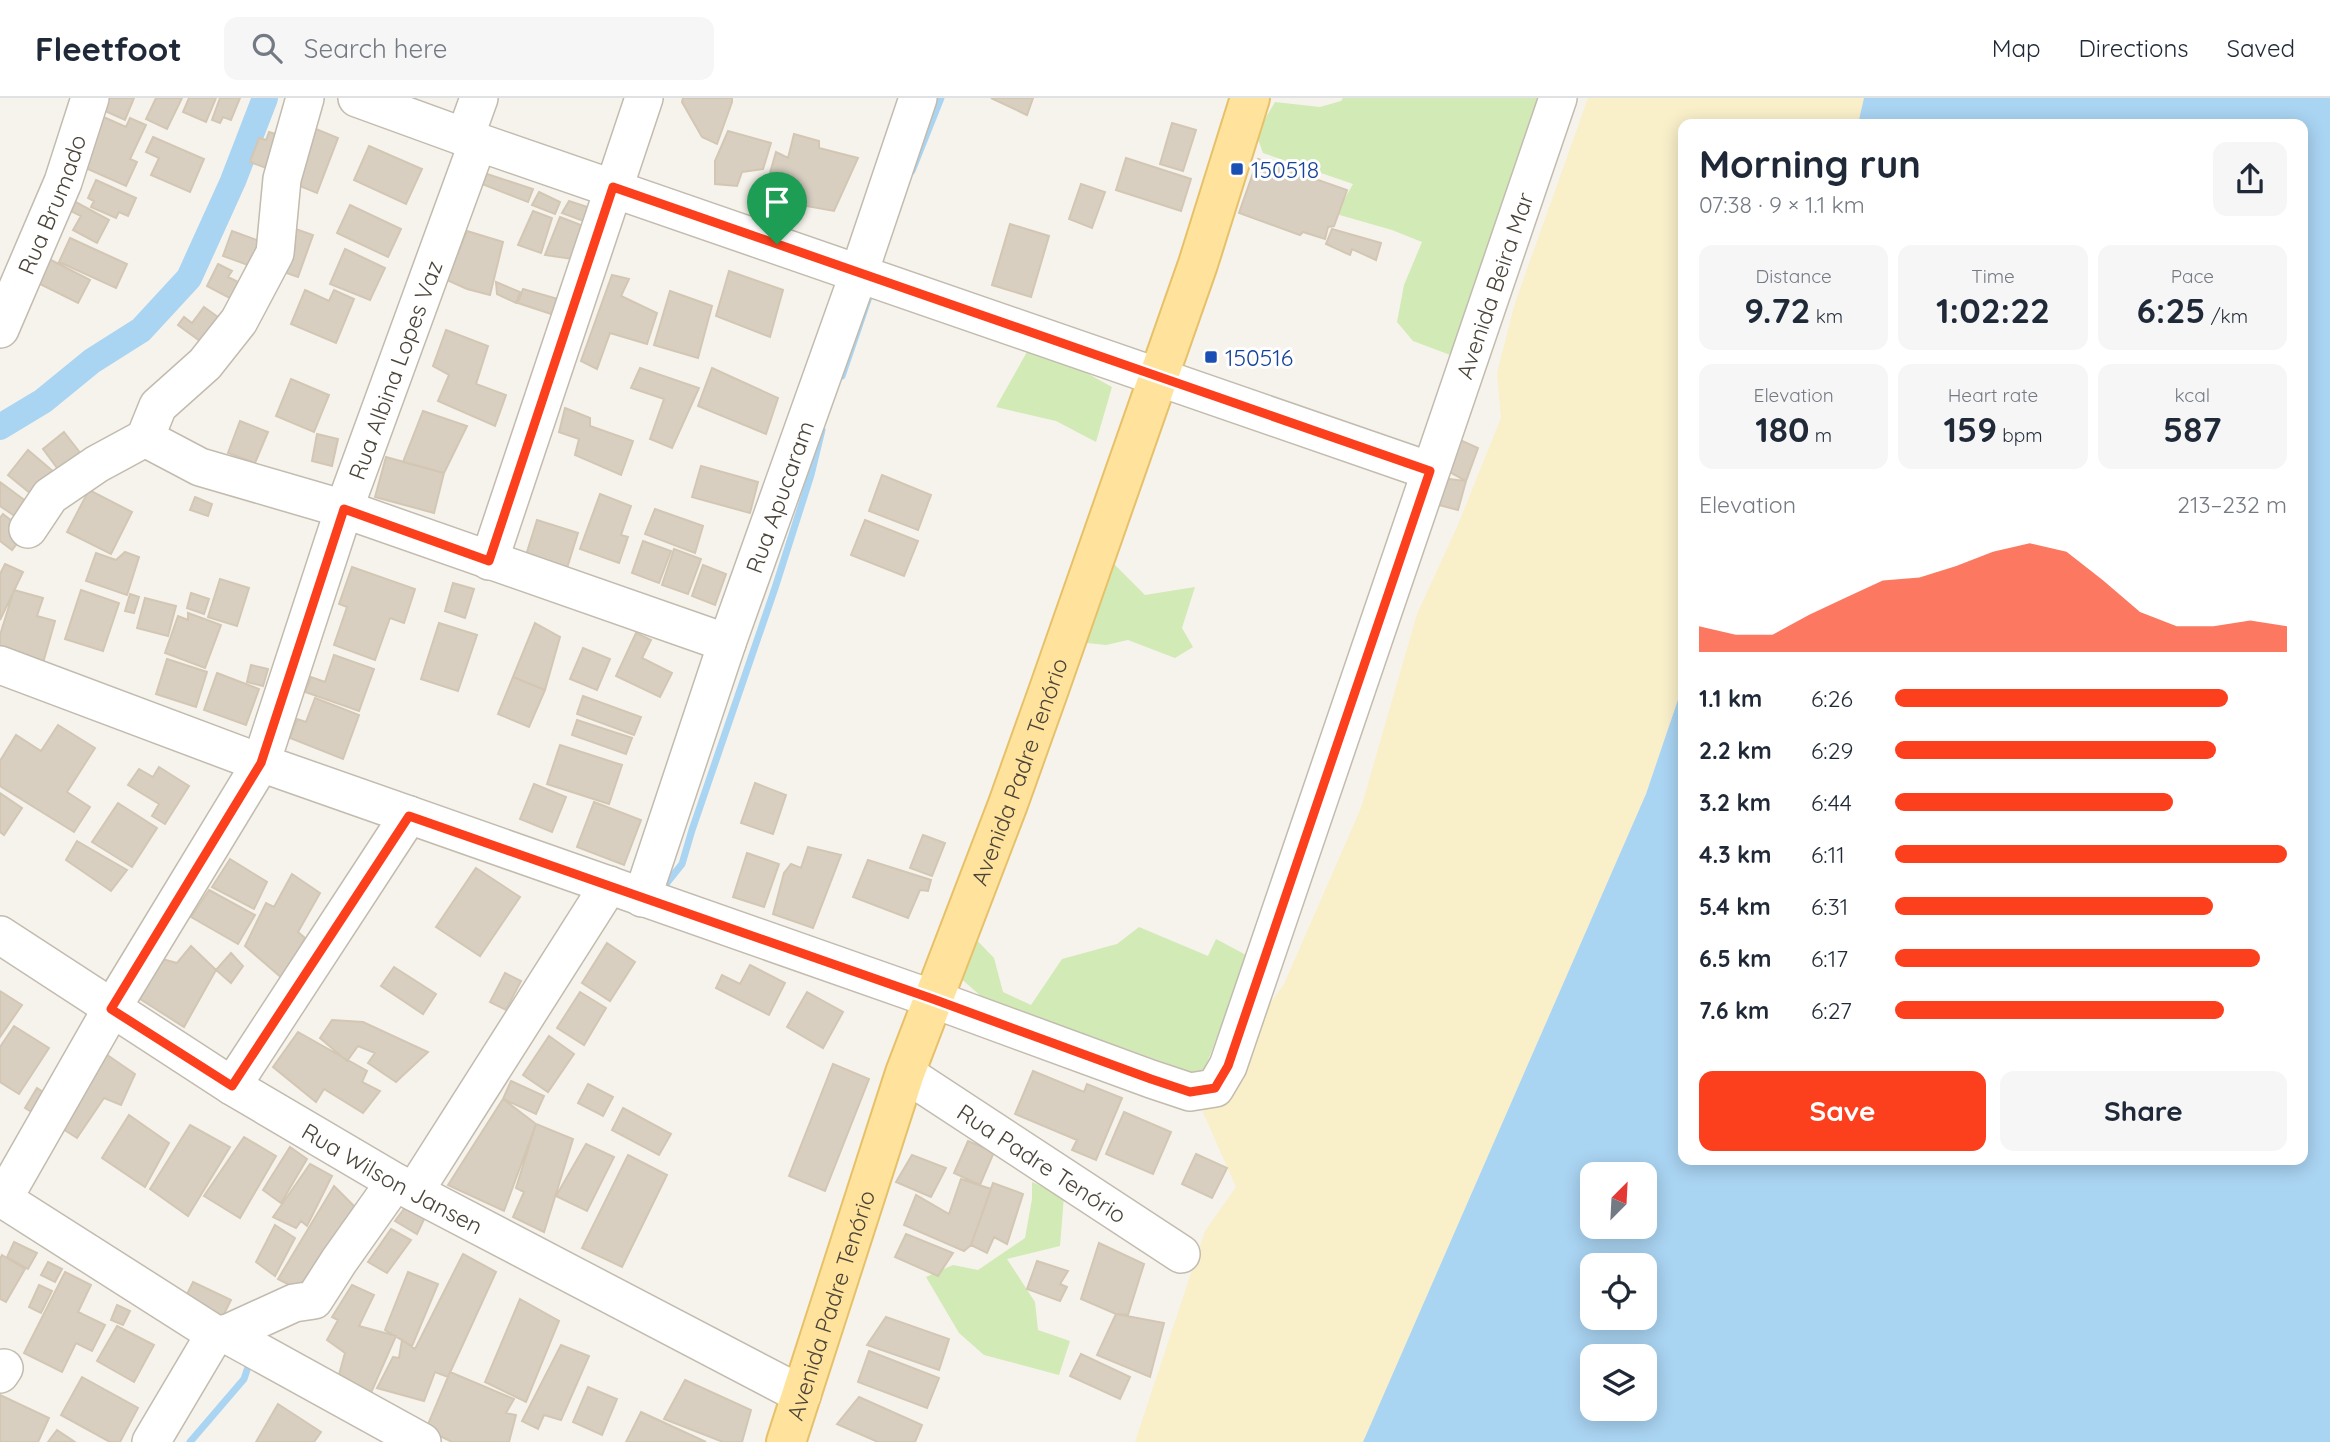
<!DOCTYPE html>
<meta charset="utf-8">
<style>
body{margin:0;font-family:Quicksand,sans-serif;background:#f6f6f7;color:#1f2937;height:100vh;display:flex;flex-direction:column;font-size:26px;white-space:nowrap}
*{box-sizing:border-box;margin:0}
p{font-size:23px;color:#747a83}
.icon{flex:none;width:38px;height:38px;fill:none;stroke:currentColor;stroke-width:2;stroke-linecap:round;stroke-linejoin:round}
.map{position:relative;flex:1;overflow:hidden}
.drawer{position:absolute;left:1678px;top:21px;width:630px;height:1046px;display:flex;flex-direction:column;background:#fff;border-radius:14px;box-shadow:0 4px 18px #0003}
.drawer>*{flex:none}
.needle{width:46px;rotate:24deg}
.buttons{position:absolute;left:1580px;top:1064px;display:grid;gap:14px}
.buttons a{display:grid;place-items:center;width:77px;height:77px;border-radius:14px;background:#fff;box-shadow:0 4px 18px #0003;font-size:35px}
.pin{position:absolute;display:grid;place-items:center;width:60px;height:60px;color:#fff;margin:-72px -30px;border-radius:50% 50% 50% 0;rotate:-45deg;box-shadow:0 0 7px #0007}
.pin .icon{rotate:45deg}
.round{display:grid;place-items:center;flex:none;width:74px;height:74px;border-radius:14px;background:#f6f6f7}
.summary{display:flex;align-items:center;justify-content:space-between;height:119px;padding:0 21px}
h1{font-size:38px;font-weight:700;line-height:52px}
.figures{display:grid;grid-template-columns:repeat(3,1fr);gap:10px;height:119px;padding:7px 21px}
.figures div{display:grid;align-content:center;border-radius:14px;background:#f6f6f7;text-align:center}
.figures b{font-size:35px;font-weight:700}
.figures small{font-size:19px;font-weight:400}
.figures p{font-size:19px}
.chart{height:196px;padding:14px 21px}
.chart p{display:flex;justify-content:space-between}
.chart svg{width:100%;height:126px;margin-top:7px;fill:#fc3f1d;opacity:.7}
.primary-button{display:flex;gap:14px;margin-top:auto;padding:14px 21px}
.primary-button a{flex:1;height:80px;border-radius:14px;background:#fc3f1d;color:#fff;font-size:28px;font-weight:700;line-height:80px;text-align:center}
.primary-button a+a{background:#f6f6f7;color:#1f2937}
ul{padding:0 21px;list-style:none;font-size:23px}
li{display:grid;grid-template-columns:112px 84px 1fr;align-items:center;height:52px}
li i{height:18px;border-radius:9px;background:#fc3f1d}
header{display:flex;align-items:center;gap:42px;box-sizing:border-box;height:98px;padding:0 35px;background:#fff;border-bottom:2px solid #e0e1e3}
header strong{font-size:33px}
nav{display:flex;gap:38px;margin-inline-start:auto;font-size:24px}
.search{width:490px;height:63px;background:#f6f6f7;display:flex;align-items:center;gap:18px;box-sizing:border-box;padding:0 24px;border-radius:14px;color:#747a83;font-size:26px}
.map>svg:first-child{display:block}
</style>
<header>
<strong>Fleetfoot</strong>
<div class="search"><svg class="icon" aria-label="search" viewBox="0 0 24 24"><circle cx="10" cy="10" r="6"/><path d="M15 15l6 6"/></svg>Search here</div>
<nav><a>Map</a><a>Directions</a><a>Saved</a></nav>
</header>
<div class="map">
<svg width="2330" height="1344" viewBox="0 0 2330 1344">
<rect width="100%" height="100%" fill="#f6f3ec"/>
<path fill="#d2eab5" d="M1343,0h205l-87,261 -48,-18 -16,-19 7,-37 18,-43 -30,-12 -56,-16 17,-30 -90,-31 -7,-19 19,-32 45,5 21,-6z
M1032,245l80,44 -16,55 -40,-21 -60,-14z
M1110,462l35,35 50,-8 -13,41 11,19 -18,11 -47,-18 -22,5 -19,-2 -4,-16z
M1139,829l69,29 8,-17 32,17 -46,120 -220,-79 -24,-21 12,-43 24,25 9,34 28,13 31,-46 55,-15z
M1032,1084l32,14 -4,50 -53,13 28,43 3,28 32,11 -11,34 -75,-20 -25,-22 -33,-56 27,-12 25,5 47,-32 7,-39z"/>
<path fill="#f9efc9" d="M1588,0h276l-6,26h-174l-1,561 -37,109 -283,648h-228l70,-211 31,-44 -34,-77 23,-22 28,-61 31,-43 77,-176 56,-194 40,-87 44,-109 -4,-45 18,-70z"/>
<path fill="#a9d4f2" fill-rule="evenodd" d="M1864,0h466v1344h-967l283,-648 37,-109 1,475h619v-1036h-445zM1592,1076h53v53h-53zM1592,1167h53v53h-53zM1592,1258h53v53h-53z"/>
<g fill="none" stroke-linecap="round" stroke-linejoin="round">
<path stroke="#a9d4f2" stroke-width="7" d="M912,73l29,-73
M842,278l29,-85
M659,792l3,-1 20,-25 10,-34 83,-242 36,-113 11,-45
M190,1344l54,-63 4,-12"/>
<path stroke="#a9d4f2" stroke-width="26" d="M0,329l43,-26 49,-40 49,-31 48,-52 44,-97 32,-83"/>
</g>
<path fill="#d8cfc1" stroke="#d3c7b4" stroke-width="2" d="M100,0h34l-9,22 -29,-13z
M156,0h26l-15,31 -21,-10z
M189,0h27l-10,24 -23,-10z
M220,0h20l-9,22 -8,-3 -3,6 -8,-3z
M683,0h49v4l-15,42 -15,-7 -20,-35z
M991,0h42l-6,17z
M99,17l27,12 4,-9 16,7 -16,34 7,3 -11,24 -45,-20z
M1172,25l24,7 -13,41 -23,-7z
M311,29l27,11 -21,55 -27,-11z
M728,33l43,12 -8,26 -21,3 -5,14 -22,-2v-23z
M269,34l13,4 -8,35 -24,-9 9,-24 7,2z
M794,36l25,7v7l39,10 -24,53 -67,-12 3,-26 6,-21 12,6z
M153,39l51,22 -14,33 -39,-17 8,-17 -13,-6z
M369,48l53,23 -16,35 -52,-24z
M1126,60l65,21 -10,32 -65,-21z
M1258,61l89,31 -13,36 -6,1 -3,12 -22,-7 -3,3 -61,-22z
M487,76l46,15 -5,13 -46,-18z
M96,82l40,18 -8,18 -9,-4 -3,6 -25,-11 3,-6 -6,-3z
M1081,86l24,8 -13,36 -23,-9z
M539,94l21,10 -5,12 -23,-9z
M70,101l39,21 -12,23 -24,-13 8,-14 -16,-8z
M569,103l21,7 -4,14 -24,-9z
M350,107l51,24 -13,28 -51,-24z
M533,113l19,7 -11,35 -23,-8z
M560,119l26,10 -14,32 -27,-4z
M1010,126l39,12 -18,61 -39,-12z
M287,128l26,9 -15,42 -26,-9z
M1332,131l49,14 -5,17 -24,-11 -2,6 -24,-11z
M232,133l33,12 -9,25 -33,-12z
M467,133l36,11 -13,53 -23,-6 -20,-9z
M70,140l57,26 -11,24 -57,-26z
M345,151l40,19 -15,32 -40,-16z
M45,159l45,23 -12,23 -44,-22z
M218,166l14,7 -4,6 22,11 -9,16 -34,-18z
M729,173l54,19 -13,47 -54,-21z
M612,177l17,4 -8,17 36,17 -10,31 -37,-11 -13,36 -16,-8z
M496,184l24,10 -4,11 -19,-9z
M523,191l38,11 -4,16 -39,-13z
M305,192l24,11 5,-11 20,9 -18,44 -45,-19z
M670,193l42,15 -14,52 -44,-13z
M204,209l25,18 -18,24 -33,-24 6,-8 8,6z
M446,232l42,16 -12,38 30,11 -11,31 -57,-25 11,-26 -16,-9z
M640,270l59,20 -27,60 -22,-9 14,-40 -33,-11z
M712,270l66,30 -12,36 -68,-28z
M291,281l38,16 -15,37 -38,-16z
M565,310l25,10v8l43,15 -12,34 -46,-20 4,-16 -20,-7z
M423,313l44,15 -23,47 -41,-11z
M240,323l28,11 -13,31 -27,-10z
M64,334l24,31 -22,17 -23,-31z
M317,336l21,5 -6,27 -20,-5z
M1460,342l18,8 -12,33 -20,-11z
M28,352l33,28 -20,24 -33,-27z
M386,359l58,16 -10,40 -59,-16z
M701,368l57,16 -8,31 -58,-16z
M882,377l49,20 -13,35 -49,-19z
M1441,380l25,3 -8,29 -23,-6z
M0,384l27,20 -11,15 -16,-11z
M89,392l43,22 -21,42 -44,-22z
M600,396l31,12 -10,29 7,2 -9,26 -39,-14z
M195,399l17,7 -4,12 -18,-6z
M655,411l48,17 -8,27 -50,-19z
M3,416l23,18 -14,18 -12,-9v-23z
M537,422l41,13 -11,35 -41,-13z
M865,422l53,21 -14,35 -53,-21z
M643,443l28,10 -12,32 -27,-10z
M674,451l27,10 -13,35 -26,-9z
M125,454l14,5 -12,38 -41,-14 10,-28 20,7z
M5,466l18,8 -23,48v-46z
M703,467l23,9 -11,31 -23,-9z
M352,469l63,22 -11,34 -14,-5 -15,42 -41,-15 13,-38 -8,-3z
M220,481l29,9 -12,38 -29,-9z
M453,485l21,6 -9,29 -20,-7z
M14,492l29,8 -6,18 18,5 -12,42 -43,-13v-15z
M81,492l38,13 -16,48 -38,-12z
M191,495l18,6 -5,15 -17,-6z
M130,496l9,3 -5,16 -9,-2z
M145,500l31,8 -8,30 -31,-8z
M188,515l33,12 -16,43 -40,-15 13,-37 10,4z
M439,525l38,12 -19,56 -37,-12z
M535,525l25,14 -15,53 -32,-13z
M636,535l15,7 -9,18 30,15 -12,24 -44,-21z
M583,550l27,11 -13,31 -27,-11z
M334,557l40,14 -15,42 -54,-19 6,-15 14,5z
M167,561l40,13 -11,35 -40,-13z
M251,567l17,4 -5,17 -16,-4z
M217,575l42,16 -13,36 -42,-15z
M513,579l32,13 -16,37 -31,-13z
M583,598l58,21 -7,18 -57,-21z
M315,600l44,17 -16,44 -53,-21 7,-19 9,3z
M577,622l55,18 -6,16 -54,-19z
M58,627l37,23 -28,44 23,15 -16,25 -74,-46v-25l16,-26 25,16z
M560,647l62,20 -13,39 -62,-20z
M159,669l30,19 -24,38 -13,-8 7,-12 -31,-19 11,-16 14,8z
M755,685l31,12 -13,39 -32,-11z
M534,686l32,13 -14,35 -32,-13z
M0,695l22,15 -18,27 -4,-3z
M594,704l47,18 -17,45 -47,-18z
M118,705l39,25 -25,39 -40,-25z
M923,737l22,8 -13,33 -22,-8z
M77,743l50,29 -16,21 -45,-31z
M808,749l33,8 -28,73 -40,-14 11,-41 7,-9 10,4z
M747,755l32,11 -15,43 -31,-10z
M230,761l37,23 -13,27 -42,-22z
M868,762l63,20 -3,11 -8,-1 -12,28 -55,-21z
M476,770l44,29 -40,59 -44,-29z
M292,776l28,19 -22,39 7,6 -21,42 -39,-34 21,-43 8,4z
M209,792l46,25 -17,29 -47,-27z
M607,845l28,19 -25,39 -28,-18z
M191,848l25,24 -32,57 -44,-28 22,-40 15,4z
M231,855l12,13 -12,17 -15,-13z
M750,867l35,18 -16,32 -53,-27 6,-13 18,9z
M394,869l42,27 -13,20 -42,-28z
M505,875l16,8 -15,29 -16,-8z
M0,893l22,14 -22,32z
M580,894l26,16 -22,37 -27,-17z
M807,894l36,20 -20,36 -36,-21z
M332,922l31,2 65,30 -32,30 -28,-19 7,-10 -17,-7 -11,15 -27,-23z
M14,928l35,22 -30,46 -19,-12v-35z
M298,934l69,39 -5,11 18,9 -17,22 -39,-24 -8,13 -43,-35z
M549,938l25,18 -26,38 -25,-17z
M100,952l35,24 -14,31 -17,-7 -27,40 -22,-14z
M833,966l36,15 -44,112 -36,-15z
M1033,973l51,21 3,-8 35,14 -26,62 -24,-10 5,-10 -62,-26z
M511,983l33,15 -8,18 -33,-15z
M588,986l25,13 -10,19 -25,-13z
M37,990l16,10 -11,20 -17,-10z
M503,1001l33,25 -32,87 -56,-26z
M623,1010l48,26 -12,21 -47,-25z
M1124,1014l47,20 -18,42 -47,-20z
M129,1017l40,28 -24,44 -43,-29z
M536,1026l37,15 -29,93 -31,-15 11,-25 -8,-4z
M190,1027l40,22 -42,69 -38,-27z
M244,1039l32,19 -36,62 -36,-22z
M968,1043l26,11 -14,33 -26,-12z
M586,1046l28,13 -27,54 -31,-15z
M290,1049l17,12 -26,44 -18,-13z
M1196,1056l31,14 -15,30 -30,-14z
M628,1057l39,20 -45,92 -40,-19z
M912,1057l34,13 -15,29 -35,-15z
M310,1066l22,12 -25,50 -6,-5 -5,7 -23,-11z
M961,1081l30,10 -20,56 -7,6 -60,-26 12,-30 33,19z
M993,1085l30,11 -16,50 -13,-7 -7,16 -16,-8z
M334,1088l27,27 -50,83 -33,-17z
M410,1103l18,10 -11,23 -22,-13z
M275,1127l20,13 -20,38 -19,-14z
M391,1131l20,11 -24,33 -19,-11z
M906,1136l47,19 -15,23 -43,-19z
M14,1144l23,11 -9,16 -21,-12z
M1099,1145l45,21 -16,51 -12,-1 -35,-15z
M463,1156l33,18 -48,105 -13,-5 -11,29 -47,-13 16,-31 6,1 3,-18 13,9z
M2,1157l23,14 -19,33 -6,-3v-40z
M1037,1163l31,10 -8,13 7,3 -7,14 -33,-12z
M48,1164l14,7 -7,13 -14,-7z
M65,1174l26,13 -13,27 27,13 -13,26 -16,-8 -14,29 -38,-19z
M408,1174l30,12 -26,62 -27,-16z
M193,1184l38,18 -9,18 -38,-18z
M39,1187l13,6 -11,22 -12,-6z
M352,1187l22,10 -15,31 37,10 -26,59 -32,-17 7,-25 -18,-13 11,-20 -6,-3z
M520,1201l39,22 -33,81 -41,-20z
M117,1207l13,6 -7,14 -12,-5z
M1116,1216l48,9 -14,54 -53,-22z
M886,1219l63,22 -10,31 -72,-25z
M117,1228l37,19 -20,37 -37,-21z
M561,1247l28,11 -28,64 -17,-5 -6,14 -16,-8z
M869,1253l70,27 -12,30 -69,-26z
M1081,1256l49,23 -10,22 -50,-23z
M450,1274l64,27 -8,14 10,2 -7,27h-57l-26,-13z
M82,1279l56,31 -18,34h-10l-49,-27z
M685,1282l66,30 -9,32h-19l-59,-23z
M588,1289l29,12 -15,36 -29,-13z
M0,1297l49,23 -11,24h-38z
M859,1299l63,28 -7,17h-37l-41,-18z
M278,1306l43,28 -7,10h-58z
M641,1314l65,30h-80z
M57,1332l18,12h-27z"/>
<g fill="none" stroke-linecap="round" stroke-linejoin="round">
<g stroke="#c2bbae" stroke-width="40">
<g id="minor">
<path d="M357,0l121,44 952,329"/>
<path d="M465,39l14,-39"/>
<path id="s1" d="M0,231l63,-147 27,-84"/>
<path d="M145,340l55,29 144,42 383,134"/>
<path d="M28,431l22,-33 47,-32 48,-26 13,-32 47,-42 34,-43 36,-68 7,-74 23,-81"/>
<path d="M489,463l155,-463"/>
<path id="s2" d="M0,567l261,98 672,236 218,80 39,13 25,-4 13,-22 330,-968"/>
<path id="s3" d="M642,800l85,-255 132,-370 59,-175"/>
<path id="s4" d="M0,837l232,151 163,96 407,213"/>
<path id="s5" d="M905,975l276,181"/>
<path d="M232,988l177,-271"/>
<path d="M414,1094l195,-307"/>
<path d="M0,1099l215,137h11l196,108"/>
<path id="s6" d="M3,1101l109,-191 149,-245 83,-254 134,-367"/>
<path d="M226,1236l68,-31 20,-3 25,-39 56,-79"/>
<path d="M0,1276l4,-6"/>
<path d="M151,1344l64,-108"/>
</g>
</g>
<g stroke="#e6c16a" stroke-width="42">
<g id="major">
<path id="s7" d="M786,1344l119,-369 103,-269 40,-112 150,-428 52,-166"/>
</g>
</g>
<use href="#minor" stroke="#fff" stroke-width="37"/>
<use href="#major" stroke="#ffe39c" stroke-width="38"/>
</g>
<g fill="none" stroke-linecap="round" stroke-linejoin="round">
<g stroke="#fff" stroke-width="14">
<path id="route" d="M613,89l817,284 -202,595 -13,22 -25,4 -39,-13 -218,-80 -524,-183 -177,270 -121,-77 150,-246 83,-254 145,52z"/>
</g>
<use href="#route" stroke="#fc3f1d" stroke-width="9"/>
</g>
<g fill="#1a4fb4" stroke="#fff" stroke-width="2.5">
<rect x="1230" y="64" width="14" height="14" rx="3.5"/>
<rect x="1204" y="252" width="14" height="14" rx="3.5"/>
</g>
<g text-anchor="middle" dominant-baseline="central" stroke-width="6" stroke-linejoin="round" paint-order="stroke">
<g font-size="23" fill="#164399" stroke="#fff" text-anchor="start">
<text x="1251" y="71">150518</text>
<text x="1225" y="259">150516</text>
</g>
<g font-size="23" fill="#4b4439" stroke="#fff">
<text stroke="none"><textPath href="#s1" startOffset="135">Rua Brumado</textPath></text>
<text stroke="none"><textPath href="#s2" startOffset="2140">Avenida Beira Mar</textPath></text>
<text stroke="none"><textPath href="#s6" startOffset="922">Rua Albina Lopes Vaz</textPath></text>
<text stroke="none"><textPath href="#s3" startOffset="424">Rua Apucaram</textPath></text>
<text stroke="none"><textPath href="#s7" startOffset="710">Avenida Padre Tenório</textPath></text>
<text stroke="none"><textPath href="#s5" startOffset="164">Rua Padre Tenório</textPath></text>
<text stroke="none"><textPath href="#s4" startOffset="462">Rua Wilson Jansen</textPath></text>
<text stroke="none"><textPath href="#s7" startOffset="144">Avenida Padre Tenório</textPath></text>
</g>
</g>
</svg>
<div class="buttons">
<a><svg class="needle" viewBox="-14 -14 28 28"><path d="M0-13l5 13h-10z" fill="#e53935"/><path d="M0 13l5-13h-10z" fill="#747a83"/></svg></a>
<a><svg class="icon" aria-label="locate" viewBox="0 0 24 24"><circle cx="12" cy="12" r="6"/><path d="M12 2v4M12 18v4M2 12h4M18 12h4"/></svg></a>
<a><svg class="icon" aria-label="layers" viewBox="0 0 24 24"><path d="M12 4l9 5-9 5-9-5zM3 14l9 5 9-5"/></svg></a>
</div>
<div class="pin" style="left:777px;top:146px;background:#1e9e55"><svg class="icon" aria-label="arrive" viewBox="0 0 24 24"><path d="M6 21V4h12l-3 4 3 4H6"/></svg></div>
<section class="drawer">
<div class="summary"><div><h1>Morning run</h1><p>07:38 · 9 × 1.1 km</p></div><a class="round"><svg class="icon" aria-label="share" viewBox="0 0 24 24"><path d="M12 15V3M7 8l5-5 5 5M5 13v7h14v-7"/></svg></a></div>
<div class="figures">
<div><p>Distance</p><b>9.72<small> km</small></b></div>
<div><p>Time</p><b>1:02:22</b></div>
<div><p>Pace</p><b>6:25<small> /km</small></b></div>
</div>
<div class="figures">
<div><p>Elevation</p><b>180<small> m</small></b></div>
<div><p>Heart rate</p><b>159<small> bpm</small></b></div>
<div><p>kcal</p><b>587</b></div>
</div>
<div class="chart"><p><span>Elevation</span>213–232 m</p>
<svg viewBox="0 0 160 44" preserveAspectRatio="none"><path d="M0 44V35L10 38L20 38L30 31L40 25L50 19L60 18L70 14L80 9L90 6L100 9L110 19L120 30L130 35L140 35L150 33L160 35V44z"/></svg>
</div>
<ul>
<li><b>1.1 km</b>6:26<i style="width:85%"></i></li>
<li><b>2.2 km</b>6:29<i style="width:82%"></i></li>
<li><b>3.2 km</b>6:44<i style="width:71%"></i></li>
<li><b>4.3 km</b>6:11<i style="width:100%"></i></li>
<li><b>5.4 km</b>6:31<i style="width:81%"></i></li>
<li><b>6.5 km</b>6:17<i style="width:93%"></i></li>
<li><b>7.6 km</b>6:27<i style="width:84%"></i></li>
</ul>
<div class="primary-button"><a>Save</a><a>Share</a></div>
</section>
</div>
